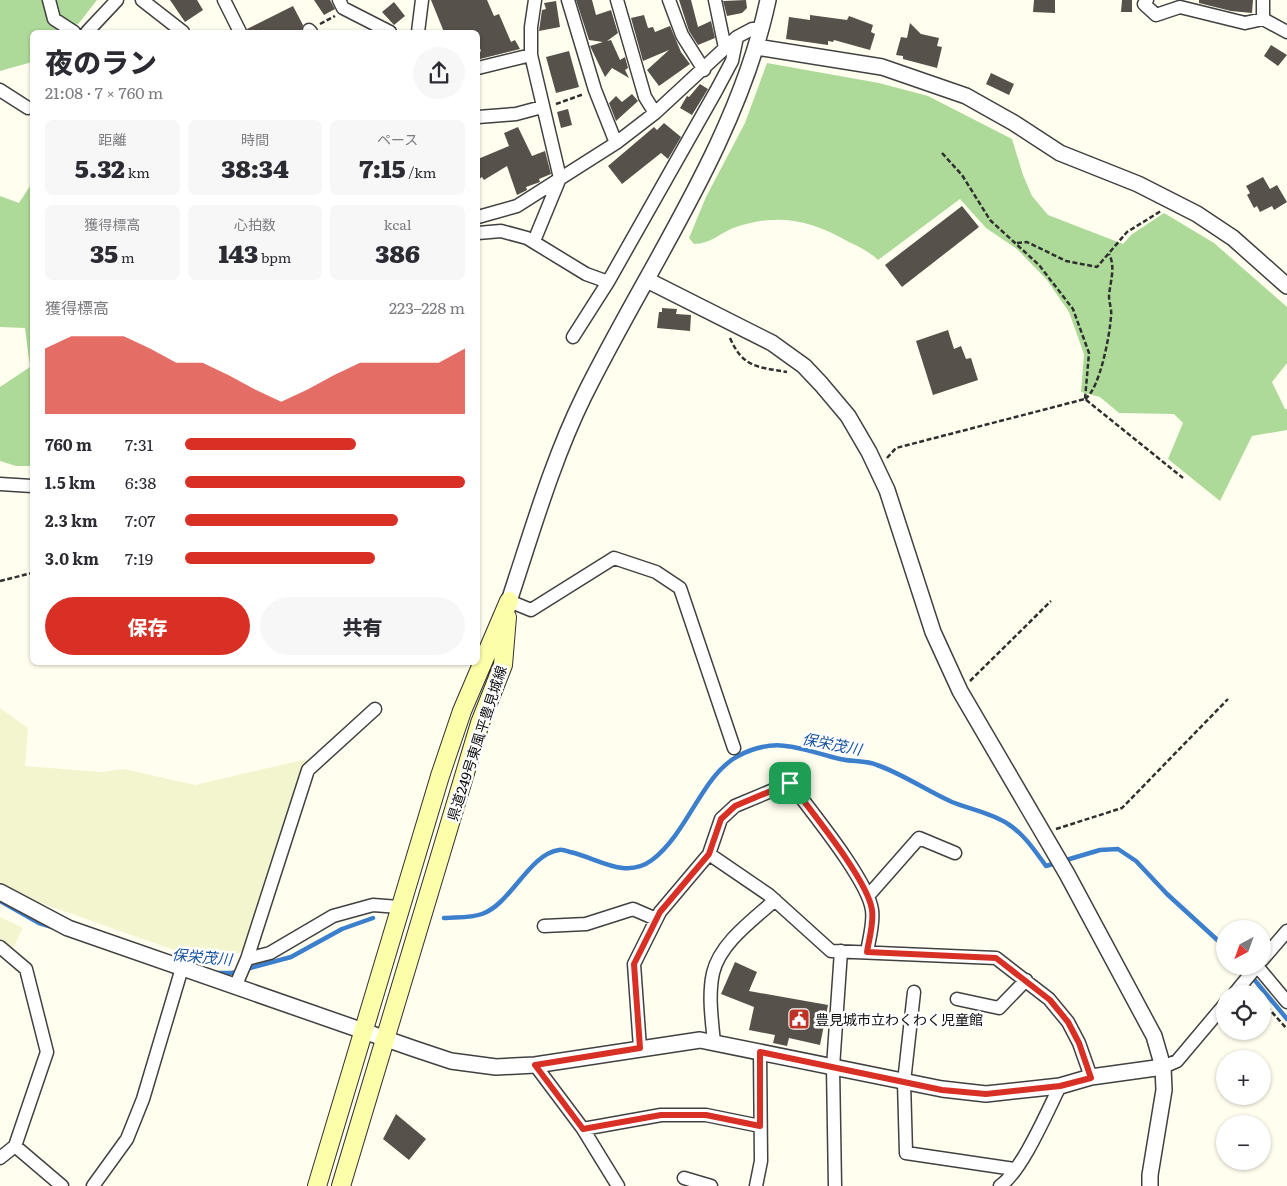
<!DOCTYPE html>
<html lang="ja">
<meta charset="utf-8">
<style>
body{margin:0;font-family:Literata,"Noto Sans JP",serif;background:#f7f7f7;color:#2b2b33;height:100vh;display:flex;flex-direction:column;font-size:19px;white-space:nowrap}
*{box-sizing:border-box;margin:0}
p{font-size:16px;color:#7c7c81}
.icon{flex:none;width:28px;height:28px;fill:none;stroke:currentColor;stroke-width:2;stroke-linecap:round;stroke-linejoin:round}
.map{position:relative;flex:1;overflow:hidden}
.panel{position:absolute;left:30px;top:30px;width:450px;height:635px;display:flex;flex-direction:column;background:#fff;border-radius:8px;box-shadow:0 1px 4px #0004}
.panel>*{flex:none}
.needle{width:32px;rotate:221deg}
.buttons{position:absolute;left:1216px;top:920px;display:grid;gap:10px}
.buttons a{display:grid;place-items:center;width:55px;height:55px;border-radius:50%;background:#fff;box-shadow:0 1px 4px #0004;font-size:25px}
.pin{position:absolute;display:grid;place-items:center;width:42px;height:42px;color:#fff;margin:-21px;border-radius:10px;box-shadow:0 2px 8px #0006}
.round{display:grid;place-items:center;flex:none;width:52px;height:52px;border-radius:26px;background:#f7f7f7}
.summary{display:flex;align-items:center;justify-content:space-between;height:85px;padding:0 15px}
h1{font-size:28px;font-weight:800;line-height:38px}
.metrics{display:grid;grid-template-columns:repeat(3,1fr);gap:8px;height:85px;padding:5px 15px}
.metrics div{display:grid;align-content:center;border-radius:8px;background:#f7f7f7;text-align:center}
.metrics b{font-size:25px;font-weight:800}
.metrics small{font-size:14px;font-weight:400}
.metrics p{font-size:14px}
.chart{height:140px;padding:10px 15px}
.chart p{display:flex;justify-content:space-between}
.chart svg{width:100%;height:90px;margin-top:5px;fill:#d93025;opacity:.7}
.button{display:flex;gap:10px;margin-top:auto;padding:10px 15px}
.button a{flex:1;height:58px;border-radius:30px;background:#d93025;color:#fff;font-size:20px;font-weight:800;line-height:58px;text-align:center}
.button a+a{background:#f7f7f7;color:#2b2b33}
ul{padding:0 15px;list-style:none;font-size:16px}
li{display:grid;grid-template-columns:80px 60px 1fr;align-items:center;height:38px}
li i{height:12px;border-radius:6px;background:#d93025}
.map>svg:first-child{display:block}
</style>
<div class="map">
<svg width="1287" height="1186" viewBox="0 0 1287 1186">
<rect width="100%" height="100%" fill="#fffeef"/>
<path fill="#f3f5cf" d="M0,708l28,20 -3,38 75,6 24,-3 71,16 112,-26 -62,190 -15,9 -13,1 -32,-5 -158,-56 -27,-16z
M0,917l23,11 -10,20 -13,-10z"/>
<path fill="#adda98" d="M0,0h97l-18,23 -10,9h-37v30l-32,9z
M767,63l112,20 49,13 84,43 11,36 9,21 16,19 75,29 8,-9 33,-22 50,30 73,64v56l-15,19 13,27h2v21l-35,6 -32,65 -52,-42 15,-36 -9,-9 -55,-1 -19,-16 -19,-5 3,-38 -15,-42 -22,-32 -30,-31 -31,-21 -26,-29 -82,61c-8,-8 -19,-13 -29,-18 -38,-22 -71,-29 -113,-15 -15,5 -25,17 -42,17l-5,-6 17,-41 39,-74z
M32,183v283h-16l-16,-5v-74l30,-20 -5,-39 -25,-1v-131l19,7z"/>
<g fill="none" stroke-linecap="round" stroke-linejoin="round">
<path stroke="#3b7fcd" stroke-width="4.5" d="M0,901l39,22 13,4
M444,918c12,-1 27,0 38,-4 29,-10 47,-60 77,-64 3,-1 8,1 11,2 28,6 55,28 82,8 36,-27 50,-85 86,-104 39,-21 64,-6 102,3 12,3 26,1 37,6 26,9 50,26 75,37 17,7 40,11 56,22 16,10 27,27 38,42l54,-16 18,-1 18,12 31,33 58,53
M1243,966l44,53
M215,973h17l59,-16 51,-28 31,-11"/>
</g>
<path fill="#56514a" d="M170,0h27l6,10 -18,12z
M314,0h16l5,9 -11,6z
M431,0h56l7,16 5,-2 12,28 4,-2 5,9 -40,10 -2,-5 3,-3 -3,-8v-11h-34z
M576,0h16l4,15 15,-5 7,23 -11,8 4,-1 9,20 5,-3 3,11 -3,2 4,8 -17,-10 -7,9 -15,-31 13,-4 -14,-2z
M679,0h12l7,27 13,-6 4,17 -17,7 -9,-14z
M746,0l1,8 -5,5 -15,3 -4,-15z
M1034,0h21v13l-22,-1z
M1122,0h10v12h-11z
M1199,0h54l-1,13 -21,-2 -32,-8z
M556,1l4,26 -21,4 3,-21 4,-1 -2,-6z
M394,2l11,14 -11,9 -12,-13z
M293,6l10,19 -2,7h-53l-1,-3z
M644,15l4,13 5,-1 2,5 15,-6 11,26 9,12 -31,22 -12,-16 22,-20 -26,11 -12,-43z
M810,15l37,5 2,-4 24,9 -2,7 4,2 -5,16 -36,-10 -1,2 -5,-1v4l-42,-6 3,-22 21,3z
M910,23l11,11 18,4 -2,8 5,1 -5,21 -34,-9v-3l-7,-1 5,-18 6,1z
M1271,45l16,10 -9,11 -14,-10z
M569,51l10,36 -23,6 -10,-36z
M991,73l23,11 -5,11 -23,-11z
M700,84l8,5 -16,26 -12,-7 7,-12 2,1z
M632,94l6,7 -22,20 -7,-18 7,-7 6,6z
M568,109l4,16 -11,3 -4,-16z
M664,123l17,14 -13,22 -7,-6 -39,31 -14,-18 46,-39 3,3z
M518,127l14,29 13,-5 6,23 -12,5 1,3 -14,5 1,3 -10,5 -10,-29 -23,14 -2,-3 -4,3v-21l31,-13 -5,-13z
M1263,177l7,12 7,-4 10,17 -13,8 -2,-4 -12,6 -3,-6 -3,2 -7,-13 3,-2 -4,-7z
M962,206l17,21 -77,60 -17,-22z
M662,308l15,1 -1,5 15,1 -1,16 -33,-3 2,-16h3z
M948,330l6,19 7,-3 5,13 5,-1 7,22 -45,15 -17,-54z
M735,962l22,10 -8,19 79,14 -8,40 -31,-7 -2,8 -14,-3 2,-8 -26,-5 5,-23 -33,-13z
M396,1114l30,25 -17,21 -26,-21z"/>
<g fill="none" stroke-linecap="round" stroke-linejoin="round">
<g stroke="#414141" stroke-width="15">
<path id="minor" d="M49,0l5,19 20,13
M142,0l41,32
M224,0l16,32
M339,0l4,8 47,24
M568,0l27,90 21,53
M617,0l28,97 10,16
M669,0l13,35 22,35
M715,0l10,48
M1147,0l-3,4 12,11 24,-8 65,16 18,-4
M1263,0v19l24,13
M309,30l2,2
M87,32l30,-32
M418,32l4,-32
M478,68l53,-13
M0,90l28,18
M478,117l38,-3 26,-7
M478,217l39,-11 99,-63 39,-30 82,-76 15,-8h9
M478,233l23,-2 26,7 59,36 22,8
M534,241l26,-63 -29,-123v-28l4,-27
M573,337l35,-55 108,-191 16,-30 5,-24
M0,484l32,2
M509,601l22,9 83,-52 42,14 24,16 54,160
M709,854l12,-35 14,-13 55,-23c20,27 78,97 82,127 2,13 -3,29 -5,42
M868,896l51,-58 36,15
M544,926l42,-2 47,-15 23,10
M0,947l26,22 21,83 -32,94 -15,12
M247,959l61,-189 67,-61
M1262,960l25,-29
M1257,966l30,36
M235,987l12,-28 23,-6 63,-37 40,-11 26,2
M914,992l-10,90 2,71 108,16
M1234,994l23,-28
M957,999l42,9 27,-28
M714,1043c-2,-23 -6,-47 -1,-70 7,-30 40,-53 62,-73
M640,1048l-6,-84 26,-52 49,-58 60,41 62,56 165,7 53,41 19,23 11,21 12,34
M535,1065l48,64 35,57
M1163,1067l14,-6 48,-57
M583,1129l78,-14h45l54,11
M15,1146l47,40
M684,1178l27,8
M93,1186l34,-47 16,-40 39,-131
M756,1186l5,-25 -1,-110
M835,1186l-2,-119 8,-116
M1000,1186c22,-15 47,-74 60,-100"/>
</g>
<g stroke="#414141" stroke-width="18">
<path id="tertiary" d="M756,47l126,20 84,29 48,27 46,30 78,31 59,30 36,24 54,48
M647,280l125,63 32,23 17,18 27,32 21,36 18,38 46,142 27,59 107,183 87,162 9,31 1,23 -14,85v11
M509,601c23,-69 43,-140 75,-205 63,-128 154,-255 184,-396
M0,892l68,36 347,121 36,12 45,6 39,-2 165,-25 242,49 44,5 74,-8 31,-9 72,-10"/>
</g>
<g stroke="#303030" stroke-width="20">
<path id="secondary" d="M317,1186l123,-410 22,-65 47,-110
M341,1186l139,-463 23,-58 4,-48"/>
</g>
<path stroke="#303030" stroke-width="2.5" stroke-dasharray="5 2.5" stroke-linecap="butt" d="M320,24l15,-8
M556,104l28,-10
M942,153l20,22 28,45 49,45 34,44 16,44 -4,46
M1017,243l10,-1 39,19 31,6 30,-35 34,-21
M730,338c13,30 28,29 57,34
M1085,399c15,-10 25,-65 26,-83 1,-7 -2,-13 -2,-20 1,-14 7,-29 0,-42
M887,458l9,-10 189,-49 98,79
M0,581l32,-8
M970,681l81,-80
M1056,829l66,-21 106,-109
M1262,1001l25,28"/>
<use href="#minor" stroke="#fff" stroke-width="12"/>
<use href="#tertiary" stroke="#fff" stroke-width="15"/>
<use href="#secondary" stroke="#fcfeaa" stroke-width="18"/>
</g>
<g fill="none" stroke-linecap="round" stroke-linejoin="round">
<g stroke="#fff" stroke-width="10">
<path id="route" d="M790,783c20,27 78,97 82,127 2,13 -3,29 -5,42l129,6 54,42 18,22 11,21 12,35 -31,8 -74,8 -44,-4 -182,-38v74l-54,-11h-45l-78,14 -48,-64 105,-17 -6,-84 26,-52 49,-58 12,-35 14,-13z"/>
</g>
<use href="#route" stroke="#d93025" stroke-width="6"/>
</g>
<defs>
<g id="civic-square" transform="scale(1.125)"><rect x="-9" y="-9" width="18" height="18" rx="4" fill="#bd3326" stroke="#fff"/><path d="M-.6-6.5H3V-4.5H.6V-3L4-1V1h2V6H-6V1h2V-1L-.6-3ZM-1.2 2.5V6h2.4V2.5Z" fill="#fff"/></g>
</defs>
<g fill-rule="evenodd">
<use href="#civic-square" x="799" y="1019"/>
</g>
<g text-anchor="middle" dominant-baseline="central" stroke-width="5" stroke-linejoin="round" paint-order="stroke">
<g font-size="14" fill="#0e0e0e" stroke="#fff">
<text transform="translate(476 743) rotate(-72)">県道249号東風平豊見城線</text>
</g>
<g font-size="14" fill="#0e0e0e" stroke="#fff" text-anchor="start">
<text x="815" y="1019">豊見城市立わくわく児童館</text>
</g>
<g font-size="15" font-style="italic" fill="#17529f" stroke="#fff">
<text transform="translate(832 743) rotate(11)">保栄茂川</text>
<text transform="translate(202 956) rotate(5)">保栄茂川</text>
</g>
</g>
</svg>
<div class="buttons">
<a><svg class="needle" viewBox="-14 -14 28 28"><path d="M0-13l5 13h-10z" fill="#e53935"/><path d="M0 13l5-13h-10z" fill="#7c7c81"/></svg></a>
<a><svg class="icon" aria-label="locate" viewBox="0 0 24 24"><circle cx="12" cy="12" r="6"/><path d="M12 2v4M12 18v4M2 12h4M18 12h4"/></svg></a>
<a>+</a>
<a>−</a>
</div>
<div class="pin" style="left:790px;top:783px;background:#1e9e55"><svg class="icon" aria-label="arrive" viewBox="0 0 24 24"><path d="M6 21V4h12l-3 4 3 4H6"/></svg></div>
<section class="panel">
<div class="summary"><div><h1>夜のラン</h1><p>21:08 · 7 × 760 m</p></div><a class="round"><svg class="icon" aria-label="share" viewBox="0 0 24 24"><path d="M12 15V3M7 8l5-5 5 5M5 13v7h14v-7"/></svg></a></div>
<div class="metrics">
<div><p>距離</p><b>5.32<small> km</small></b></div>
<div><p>時間</p><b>38:34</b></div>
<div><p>ペース</p><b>7:15<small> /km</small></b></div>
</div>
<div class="metrics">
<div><p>獲得標高</p><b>35<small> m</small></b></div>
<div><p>心拍数</p><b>143<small> bpm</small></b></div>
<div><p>kcal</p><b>386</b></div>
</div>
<div class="chart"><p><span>獲得標高</span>223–228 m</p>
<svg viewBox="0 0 160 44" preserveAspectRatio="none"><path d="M0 44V12L10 6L20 6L30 6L40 12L50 19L60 19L70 25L80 32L90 38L100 32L110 25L120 19L130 19L140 19L150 19L160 12V44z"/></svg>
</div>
<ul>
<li><b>760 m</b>7:31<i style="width:61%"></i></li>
<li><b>1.5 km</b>6:38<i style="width:100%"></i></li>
<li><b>2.3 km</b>7:07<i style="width:76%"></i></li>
<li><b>3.0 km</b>7:19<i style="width:68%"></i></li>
</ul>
<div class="button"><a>保存</a><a>共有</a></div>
</section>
</div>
